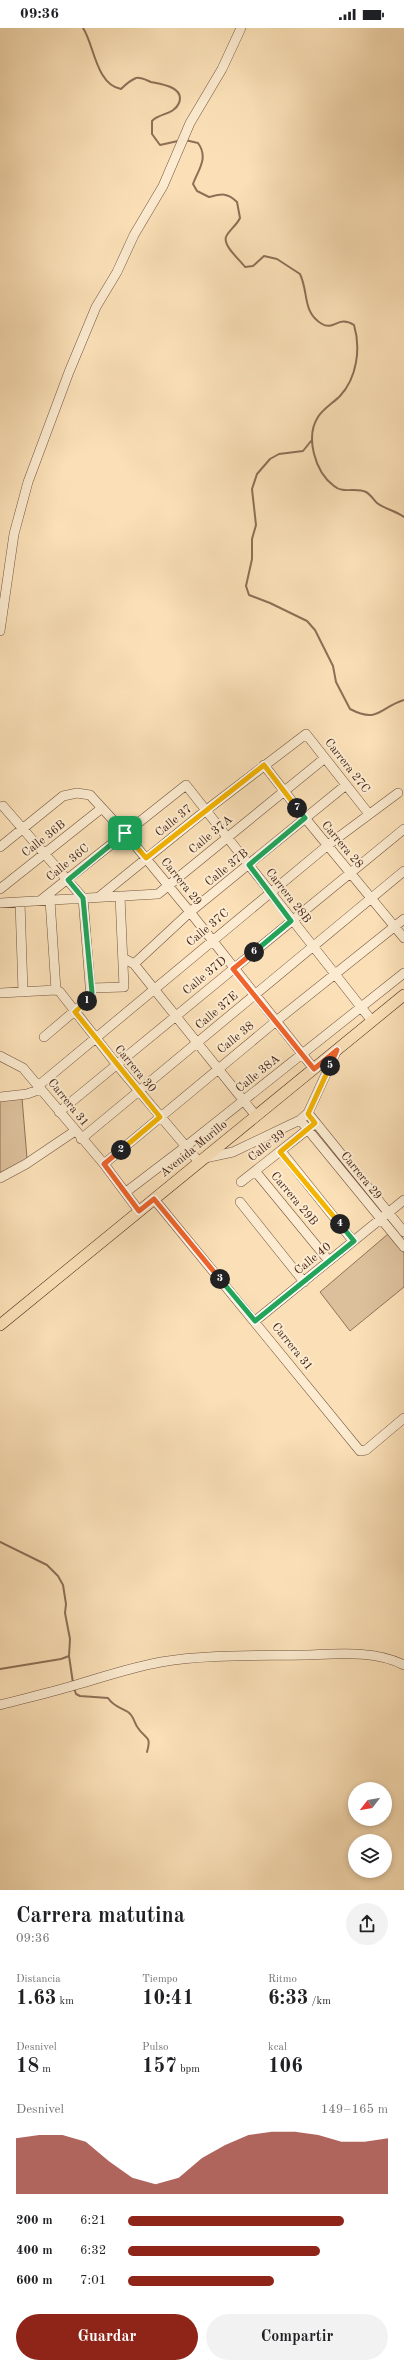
<!DOCTYPE html>
<html lang="es">
<meta charset="utf-8">
<style>
body{margin:0;font-family:"Old Standard TT",serif;background:#f2f2f2;color:#202124;height:100vh;display:flex;flex-direction:column;font-size:15px;white-space:nowrap}
*{box-sizing:border-box;margin:0}
p{font-size:13px;color:#757577}
.icon{flex:none;width:22px;height:22px;fill:none;stroke:currentColor;stroke-width:2;stroke-linecap:round;stroke-linejoin:round}
.map{position:relative;height:1862px;overflow:hidden}
.drawer{display:flex;flex-direction:column;background:#fff;flex:1}
.drawer>*{flex:none}
.needle{width:26px;rotate:239deg}
.fabs{position:absolute;left:348px;top:1754px;display:grid;gap:8px}
.fabs a{display:grid;place-items:center;width:44px;height:44px;border-radius:50%;background:#fff;box-shadow:0 2px 6px #0003;font-size:20px}
.pin{position:absolute;display:grid;place-items:center;width:34px;height:34px;color:#fff;margin:-17px;border-radius:8px;box-shadow:0 2px 6px #0006}
.km{position:absolute;width:20px;height:20px;margin:-10px;border-radius:50%;background:#222;color:#fff;font-size:11px;line-height:20px;text-align:center}
.round{display:grid;place-items:center;flex:none;width:42px;height:42px;border-radius:21px;background:#f2f2f2}
.head{display:flex;align-items:center;justify-content:space-between;height:68px;padding:0 16px}
h1{font-size:22px;font-weight:800;line-height:30px}
.figures{display:grid;grid-template-columns:repeat(3,1fr);gap:6px;height:68px;padding:4px 16px}
.figures div{display:grid;align-content:center}
.figures b{font-size:20px;font-weight:800}
.figures small{font-size:11px;font-weight:400}
.figures p{font-size:11px}
.chart{height:112px;padding:8px 16px}
.chart p{display:flex;justify-content:space-between}
.chart svg{width:100%;height:72px;margin-top:4px;fill:#8f2418;opacity:.7}
.action{display:flex;gap:8px;margin-top:auto;padding:8px 16px}
.action a{flex:1;height:46px;border-radius:24px;background:#8f2418;color:#fff;font-size:16px;font-weight:800;line-height:46px;text-align:center}
.action a+a{background:#f2f2f2;color:#202124}
ul{padding:0 16px;list-style:none;font-size:13px}
li{display:grid;grid-template-columns:64px 48px 1fr;align-items:center;height:30px}
li i{height:10px;border-radius:5px;background:#8f2418}
.status{display:flex;justify-content:space-between;align-items:center;height:28px;padding:0 20px;background:#fff;direction:ltr}
.status svg{height:11px;fill:currentColor}
.map>svg:first-child{display:block}
</style>
<div class="status"><b>09:36</b><svg viewBox="0 0 49 12"><path d="M0 12V9h3v3zM5 12V6h3v6zM10 12V3h3v9zM15 12V0h3v12zM26 1h20v11H26zM47 4h2v5h-2z"/></svg></div>
<div class="map">
<svg width="404" height="1862" viewBox="0 0 404 1862">
<rect width="100%" height="100%" fill="#fbe0b7"/>
<filter id="stains"><feTurbulence type="fractalNoise" baseFrequency=".005" numOctaves="4"/><feColorMatrix values="0 0 0 0 .2 0 0 0 0 .09 0 0 0 0 .02 0 0 0 .5 -.17"/></filter>
<radialGradient id="worn" r=".72"><stop offset=".6" stop-color="#630" stop-opacity="0"/><stop offset="1" stop-color="#630" stop-opacity=".3"/></radialGradient>
<path fill="#dcc09c" stroke="#90725a" d="M22,1070l5,60 -6,8 -21,10v-75z
M317,1101l67,83 -3,3 -68,-83z
M388,1206l16,19v34l-54,44 -30,-39z"/>
<g fill="none" stroke-linecap="round" stroke-linejoin="round">
<path stroke="#8d6f57" stroke-width="2" d="M83,0c11,16 13,57 38,61 4,-4 10,-9 15,-11 5,-1 10,2 15,4 10,2 34,5 28,21 -5,12 -20,10 -27,18v13l8,11 18,-4
M185,112l13,3c11,15 0,27 -5,41l4,7 12,6c12,-3 18,-5 28,5l3,16c-3,7 -12,13 -14,19 -3,9 14,23 19,30l8,-1 11,-10 13,3 23,15c9,19 2,38 22,50 12,7 16,-9 32,1 7,23 3,53 -14,71 -7,7 -17,13 -22,21 -13,20 -3,55 16,69 9,8 22,1 32,6 4,2 8,8 11,11 8,6 19,8 27,14
M311,413l-8,10 -24,3 -9,5 -13,15 -5,15 4,36 -4,14v20l-6,27 3,9 21,8 37,18 8,9 18,36 3,16 14,27c29,15 30,-2 54,-9
M0,1514l47,23 11,11 5,9 3,19 -1,9 5,26 -1,17 4,27
M0,1641l61,-10 8,-3
M74,1660l2,6 4,2 28,2c6,9 12,9 20,14 6,4 6,11 10,16 7,11 14,7 9,24"/>
<g stroke="#72543f" stroke-width="10">
<path id="minor" d="M0,603l14,-97 14,-52 41,-110 27,-65 21,-35 17,-37 29,-49 27,-63 32,-54 19,-41
M264,737l41,53 99,120
M3,778l80,92 8,99 -47,40
M0,819l63,-51 14,-3 13,2 35,38 65,79 124,157
M0,861l102,-81
M99,869l106,-86 101,-77 63,80
M41,872l145,-115 186,236
M50,872l6,90
M20,874l3,90
M0,875l158,-9 167,-136
M123,930l11,6 122,152
M134,936l56,-52 156,-127
M92,960l32,-1 -4,-91
M56,962l4,2 57,73 82,97
M0,965l56,-3
M0,1028l23,12 81,96 35,47
M38,1058l290,-241 70,-52
M0,1069l27,-3 14,-5
M59,1084l345,-283
M308,1085l96,119
M300,1092l104,127
M81,1111l323,-268
M281,1123l72,90
M205,1130l28,-6 67,-32 8,-7 29,-63
M104,1136l171,-142 129,-103
M255,1143l74,90
M0,1150l26,-14 49,-33
M241,1154l71,-56
M126,1164l59,-45 219,-174
M154,1171l206,252 6,-1 38,-32
M240,1174l64,80
M255,1293l149,-121
M0,1677c26,-7 53,-13 79,-21 27,-8 54,-17 82,-22 47,-8 97,-6 145,-7 31,-1 69,-5 98,10"/>
</g>
<g stroke="#452517" stroke-width="12">
<path id="major" d="M0,1297l404,-330"/>
</g>
<use href="#minor" stroke="#fcebd0" stroke-width="9"/>
<use href="#major" stroke="#fbe0b7" stroke-width="11"/>
</g>
<g fill="none" stroke-linecap="round" stroke-linejoin="round">
<g stroke="#fff" stroke-width="8">
<path id="split-1" d="M87,973l5,-8 -9,-95 -15,-18 57,-47"/>
</g>
<g stroke="#fff" stroke-width="8">
<path id="split-2" d="M87,973l-12,11 85,105 -39,33"/>
</g>
<g stroke="#fff" stroke-width="8">
<path id="split-3" d="M121,1122l-17,14 35,47 15,-12 66,80"/>
</g>
<g stroke="#fff" stroke-width="8">
<path id="split-4" d="M220,1251l35,42 99,-80 -14,-17"/>
</g>
<g stroke="#fff" stroke-width="8">
<path id="split-5" d="M330,1038l-22,48 7,9 -35,29 60,72"/>
</g>
<g stroke="#fff" stroke-width="8">
<path id="split-6" d="M254,924l-21,17 81,100 23,-19 -7,16"/>
</g>
<g stroke="#fff" stroke-width="8">
<path id="split-7" d="M254,924l37,-31 -42,-56 56,-47 -8,-10"/>
</g>
<g stroke="#fff" stroke-width="8">
<path id="split-8" d="M125,805l21,25 118,-93 33,43"/>
</g>
<use href="#split-1" stroke="#22a559" stroke-width="5"/>
<use href="#split-2" stroke="#f5b400" stroke-width="5"/>
<use href="#split-3" stroke="#f0652b" stroke-width="5"/>
<use href="#split-4" stroke="#22a559" stroke-width="5"/>
<use href="#split-5" stroke="#f5b400" stroke-width="5"/>
<use href="#split-6" stroke="#f0652b" stroke-width="5"/>
<use href="#split-7" stroke="#22a559" stroke-width="5"/>
<use href="#split-8" stroke="#f5b400" stroke-width="5"/>
</g>
<g text-anchor="middle" dominant-baseline="central" stroke-width="4" stroke-linejoin="round" paint-order="stroke">
<g font-size="12" fill="#452517" stroke="#fcebd0">
<text transform="translate(347 738) rotate(52)">Carrera 27C</text>
<text transform="translate(174 793) rotate(-39)">Calle 37</text>
<text transform="translate(211 807) rotate(-40)">Calle 37A</text>
<text transform="translate(44 811) rotate(-38)">Calle 36B</text>
<text transform="translate(342 817) rotate(50)">Carrera 28</text>
<text transform="translate(68 835) rotate(-39)">Calle 36C</text>
<text transform="translate(227 840) rotate(-39)">Calle 37B</text>
<text transform="translate(181 854) rotate(51)">Carrera 29</text>
<text transform="translate(288 868) rotate(52)">Carrera 28B</text>
<text transform="translate(208 900) rotate(-40)">Calle 37C</text>
<text transform="translate(205 948) rotate(-40)">Calle 37D</text>
<text transform="translate(217 983) rotate(-40)">Calle 37E</text>
<text transform="translate(236 1010) rotate(-39)">Calle 38</text>
<text transform="translate(135 1041) rotate(50)">Carrera 30</text>
<text transform="translate(258 1046) rotate(-39)">Calle 38A</text>
<text transform="translate(68 1075) rotate(51)">Carrera 31</text>
<text transform="translate(267 1118) rotate(-38)">Calle 39</text>
<text transform="translate(194 1121) rotate(-39)">Avenida Murillo</text>
<text transform="translate(361 1148) rotate(51)">Carrera 29</text>
<text transform="translate(294 1171) rotate(50)">Carrera 29B</text>
<text transform="translate(313 1231) rotate(-39)">Calle 40</text>
<text transform="translate(292 1319) rotate(51)">Carrera 31</text>
</g>
</g>
<rect width="100%" height="100%" filter="url(#stains)"/>
<rect width="100%" height="100%" fill="url(#worn)"/>
</svg>
<div class="fabs">
<a><svg class="needle" viewBox="-14 -14 28 28"><path d="M0-13l5 13h-10z" fill="#e53935"/><path d="M0 13l5-13h-10z" fill="#757577"/></svg></a>
<a><svg class="icon" aria-label="layers" viewBox="0 0 24 24"><path d="M12 4l9 5-9 5-9-5zM3 14l9 5 9-5"/></svg></a>
</div>
<div class="pin" style="left:125px;top:805px;background:#1e9e55"><svg class="icon" aria-label="arrive" viewBox="0 0 24 24"><path d="M6 21V4h12l-3 4 3 4H6"/></svg></div>
<b class="km" style="left:87px;top:973px">1</b>
<b class="km" style="left:121px;top:1122px">2</b>
<b class="km" style="left:220px;top:1251px">3</b>
<b class="km" style="left:340px;top:1196px">4</b>
<b class="km" style="left:330px;top:1038px">5</b>
<b class="km" style="left:254px;top:924px">6</b>
<b class="km" style="left:297px;top:780px">7</b>
</div>
<section class="drawer">
<div class="head"><div><h1>Carrera matutina</h1><p>09:36</p></div><a class="round"><svg class="icon" aria-label="share" viewBox="0 0 24 24"><path d="M12 15V3M7 8l5-5 5 5M5 13v7h14v-7"/></svg></a></div>
<div class="figures">
<div><p>Distancia</p><b>1.63<small> km</small></b></div>
<div><p>Tiempo</p><b>10:41</b></div>
<div><p>Ritmo</p><b>6:33<small> /km</small></b></div>
</div>
<div class="figures">
<div><p>Desnivel</p><b>18<small> m</small></b></div>
<div><p>Pulso</p><b>157<small> bpm</small></b></div>
<div><p>kcal</p><b>106</b></div>
</div>
<div class="chart"><p><span>Desnivel</span>149–165 m</p>
<svg viewBox="0 0 160 44" preserveAspectRatio="none"><path d="M0 44V10L10 8L20 8L30 12L40 24L50 34L60 38L70 34L80 22L90 14L100 8L110 6L120 6L130 8L140 12L150 12L160 10V44z"/></svg>
</div>
<ul>
<li><b>200 m</b>6:21<i style="width:83%"></i></li>
<li><b>400 m</b>6:32<i style="width:74%"></i></li>
<li><b>600 m</b>7:01<i style="width:56%"></i></li>
</ul>
<div class="action"><a>Guardar</a><a>Compartir</a></div>
</section>
